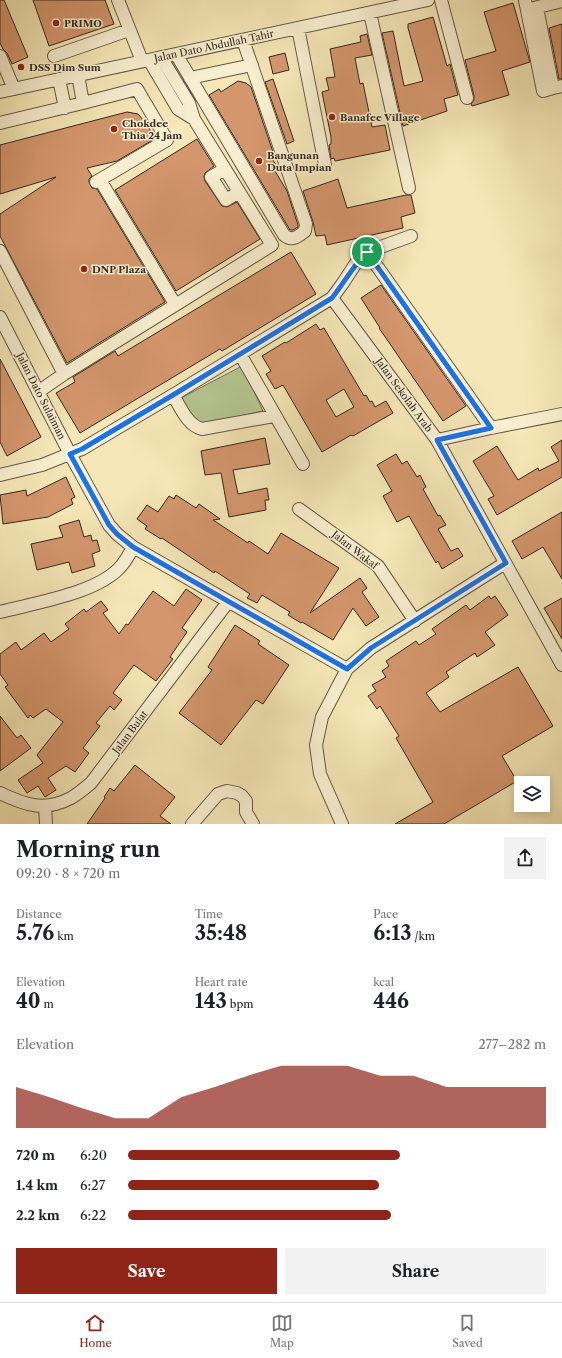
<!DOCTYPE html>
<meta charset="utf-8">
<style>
body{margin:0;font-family:"Libre Caslon Text",serif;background:#f2f2f2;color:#202124;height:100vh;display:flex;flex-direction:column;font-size:15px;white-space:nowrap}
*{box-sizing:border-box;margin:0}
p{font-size:13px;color:#757577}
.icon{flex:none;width:22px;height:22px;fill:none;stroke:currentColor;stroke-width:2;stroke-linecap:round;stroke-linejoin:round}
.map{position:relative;height:824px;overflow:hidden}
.details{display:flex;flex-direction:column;background:#fff;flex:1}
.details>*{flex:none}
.buttons{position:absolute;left:514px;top:776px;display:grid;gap:8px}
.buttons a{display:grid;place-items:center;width:36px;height:36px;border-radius:0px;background:#fff;box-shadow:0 2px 10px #0003;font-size:20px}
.pin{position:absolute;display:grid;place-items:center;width:34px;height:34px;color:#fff;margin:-17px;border:2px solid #fff;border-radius:50%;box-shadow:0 1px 4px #0007}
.round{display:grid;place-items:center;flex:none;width:42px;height:42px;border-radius:0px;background:#f2f2f2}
.summary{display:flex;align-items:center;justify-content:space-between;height:68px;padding:0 16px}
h1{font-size:22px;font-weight:700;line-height:30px}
.metrics{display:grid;grid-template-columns:repeat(3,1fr);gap:6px;height:68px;padding:4px 16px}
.metrics div{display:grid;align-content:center}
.metrics b{font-size:20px;font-weight:700}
.metrics small{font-size:11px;font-weight:400}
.metrics p{font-size:11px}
.chart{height:112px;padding:8px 16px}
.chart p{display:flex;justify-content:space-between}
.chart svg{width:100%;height:72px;margin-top:4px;fill:#8f2418;opacity:.7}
.primary-button{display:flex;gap:8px;margin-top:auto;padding:8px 16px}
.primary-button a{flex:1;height:46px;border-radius:0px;background:#8f2418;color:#fff;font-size:16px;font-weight:700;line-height:46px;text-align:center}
.primary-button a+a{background:#f2f2f2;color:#202124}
ul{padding:0 16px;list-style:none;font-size:13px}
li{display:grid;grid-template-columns:64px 48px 1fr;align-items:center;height:30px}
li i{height:10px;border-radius:5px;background:#8f2418}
.tab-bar{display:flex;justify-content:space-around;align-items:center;height:56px;border-top:1px solid #e0e0e0;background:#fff;font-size:11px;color:#757577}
.tab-bar a{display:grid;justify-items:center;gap:2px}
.tab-bar .active{color:#8f2418}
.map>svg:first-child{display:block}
</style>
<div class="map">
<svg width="562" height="824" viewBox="0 0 562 824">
<rect width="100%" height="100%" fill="#f5e7b7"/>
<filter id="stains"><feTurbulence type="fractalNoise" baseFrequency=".005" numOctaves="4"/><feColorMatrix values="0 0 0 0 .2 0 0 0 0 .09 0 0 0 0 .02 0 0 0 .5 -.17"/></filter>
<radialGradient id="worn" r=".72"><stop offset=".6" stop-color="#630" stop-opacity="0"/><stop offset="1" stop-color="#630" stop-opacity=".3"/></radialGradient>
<path fill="#b6c792" stroke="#747858" d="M242,366l21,45 -60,13 -11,-7 -11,-19z"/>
<path fill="#d4966d" stroke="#33281e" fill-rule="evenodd" d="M0,0h4l24,57 -16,7 -5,-11 -4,-4 -3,-6z
M33,0h72l9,24 -65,22z
M513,3l17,59 -28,9 7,24 -37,11 -1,-2 3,-4v-4l-9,-36 31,-9 -12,-39z
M433,17l14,49 3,-2 8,31 -14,4 3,12 -44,15 -21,-93 11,-2 11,55 19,-5 -15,-53v-4z
M562,24v55h-3l-10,-51z
M367,34l5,21 -17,3 5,26 3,-1 9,44 13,-2 5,25 -55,11 -1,-3 -3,1 -2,-14 2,-1v-7l-9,-45 7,-2 -3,-12 9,-1 -5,-28 31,-7 -1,-6z
M285,53l4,17 -16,4 -4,-17z
M273,79l21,62 -7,3 -22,-62z
M238,81l8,2 5,4 23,68 -3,2 5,8 -4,1 15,25 11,34v2l-5,3h-3l-81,-135 10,-6 2,3z
M127,112l11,2 11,12 3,12 -1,3 -34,20 -30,7 5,8 -3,3v3l3,6 5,1 68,113 -98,61 -67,-127v-22l56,-37 -56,17v-49z
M197,139l17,27 -9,7 -1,4 1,4 17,25 5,1 10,-5 23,37 -84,52 -61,-101z
M338,179l9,29 59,-13h5l4,18 -14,4 2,11 -76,17 -2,-10 -9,1 -3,-14 -10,-31z
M291,252l25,42 -94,57 -2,-2 -140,84 -24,-40 19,-11 -2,-5 42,-26 3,5z
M381,285l85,121 -23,15 -64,-93h1l-19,-30z
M316,324l4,6 4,-2 40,68 2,-1 4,7 2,-1 3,6 11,-6 7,12 -40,23 -2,-1 -29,17 -39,-67 -8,4 -9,-15 5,-3 -9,-15 23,-14 1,1zM344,389l10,18 -18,10 -10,-17z
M0,359l41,78 -34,19 -7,-14z
M265,438l5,26 -37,6 5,24 29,-6 2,12h-4l1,10 -37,7 -8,-44 -16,2 -4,-24z
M562,440v37l-65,38 -9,-16 6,-3 -21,-35 24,-15 21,34 20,-12 1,3 20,-10 -8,-14z
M396,454l6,10 5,-3 10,16 3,-2 6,12 -3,2 15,27 2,-1 6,10 -8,4 13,22 7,-3 5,8 -21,13 -4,-8 -2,2 -27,-47 -12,6 -14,-26 9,-5 -15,-26z
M66,477l9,20 -4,2 2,5 -25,13 -45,7 -3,-29 26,-5 1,6z
M176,495l20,13 3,-4 21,15 -7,1 35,23 1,-2 19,13 13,-21 58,35 -29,45 50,-35 7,10 -5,4 17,25 -13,9 -13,-18 -20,32 -31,-18 -1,1 -13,-8 2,-3 -28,-17 -5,8 -10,-5 3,-4 -35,-23 -1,2 -52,-35 -1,1 -16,-10 2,-3 -10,-7 10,-14 11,7 11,-16 5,3z
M562,512v67l-19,-32 -21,12 -10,-18z
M79,520l5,17 7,-2 1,6 5,-1 3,11 -8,3 3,12 -23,7 -3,-11 -32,8 -6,-26 32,-7 -4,-11z
M186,589l16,11 -20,28 5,4 -17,25 3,2 -17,22 -22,-16 -21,28 9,7 -8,10 -4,-4 -14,17 4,3 -17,22 6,5 -14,19 -9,-6 -18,12 8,12 -11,7 -7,-11 -11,7 -9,-13 25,-17 -6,-8 26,-33 -17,-13 -13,9 -3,-3 -2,3 -23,-31 3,-2 -8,-11v-20l16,-12 5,8 23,-17 7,9 18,-13 -4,-5 19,-15 2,3 15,-11 7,9 -5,3 16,21 7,-10 2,1 25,-34 21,15z
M489,596l2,3 4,-3 13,19 -23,17 10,13 -18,12 -2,-4 -29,19 3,5 -23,16 14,19 78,-45 35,59 -51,30 15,25 -73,43h-49l38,-22 -37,-64 3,-2 -19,-30 -3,3 -9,-13 8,-5 -4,-6 14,-8 -4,-6 7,-5 -3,-5 30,-20 3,4 17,-11 -4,-5 34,-24 4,5z
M562,598v41l-18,-31z
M235,625l25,16 -2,3 31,21 -26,39 -7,-4 -35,45 -42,-32 33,-43 -4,-3z
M0,716l17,22 4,-3 10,13 -31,23z
M135,765l40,32 -15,19 11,8h-84l18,-26 -1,-1 6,-9 4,3z"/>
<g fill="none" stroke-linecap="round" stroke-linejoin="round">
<g stroke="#645844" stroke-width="14">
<path id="minor" d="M118,0l24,61
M441,0l26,98
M525,0l18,91 10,-3
M537,8l16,80 9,-2
M530,9l32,-8
M370,13l39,175
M298,28l27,137
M176,54l108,181c8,7 15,1 21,-4l1,-7 -63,-184
M0,56l14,33
M54,56l75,-26
M149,60l29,49 16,10
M78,75l5,28
M190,78l62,-13
M59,79l6,29
M0,92l428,-92
M0,123l83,-20 54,-14 30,51 -71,42
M225,169l-14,8 15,23 13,-8
M100,180l75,124
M0,251l64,123
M367,252l124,176
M332,298l105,142 125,225
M0,317l70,137 39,71 8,9 16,13 214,122
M240,354l63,110
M38,392l26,-18 208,-129 -78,-126 -5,-16 -28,-46
M173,395c8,13 14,30 29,34l72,-13
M437,440l54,-12 71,-14
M0,475l42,-10 40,-16 91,-54 159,-97 11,-15 13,-20 11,-11 44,-16
M299,509l79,57 37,55
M0,612c34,-9 100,-19 122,-47 4,-5 8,-12 11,-18
M0,793c25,12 44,19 71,5 7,-4 14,-10 20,-15l137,-181
M45,806l1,18
M192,824l26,-30 9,-3 10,2 5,3 4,5v11l7,12
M342,824l-22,-50 -4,-29 6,-28 25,-48 24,-21 134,-85"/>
</g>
<use href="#minor" stroke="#f8efd0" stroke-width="12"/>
</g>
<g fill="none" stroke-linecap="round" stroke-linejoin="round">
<g stroke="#fff" stroke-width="8">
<path id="route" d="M367,252l124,176 -54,12 69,123 -135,85 -24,21 -214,-122 -16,-13 -8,-9 -39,-71 12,-5 91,-54 159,-97c12,-15 21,-32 35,-46z"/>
</g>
<use href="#route" stroke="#1a73e8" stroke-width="5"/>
</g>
<g fill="#8f2418" stroke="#f8efd0" stroke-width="1.5">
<circle cx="56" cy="23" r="4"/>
<circle cx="21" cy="67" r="4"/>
<circle cx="332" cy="117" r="4"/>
<circle cx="114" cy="129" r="4"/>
<circle cx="259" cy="161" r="4"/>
<circle cx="84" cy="269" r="4"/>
</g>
<g text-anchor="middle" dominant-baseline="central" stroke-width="3" stroke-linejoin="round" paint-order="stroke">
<g font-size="10" font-weight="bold" fill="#33281e" stroke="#f8efd0" text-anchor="start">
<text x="64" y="23">PRIMO</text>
<text x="29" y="67">DSS Dim Sum</text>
<text x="340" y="117">Banafee Village</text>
<text x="122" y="123">Chokdee<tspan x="122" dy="12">Thia 24 Jam</tspan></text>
<text x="267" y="155">Bangunan<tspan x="267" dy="12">Duta Impian</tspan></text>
<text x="92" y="269">DNP Plaza</text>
</g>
<g font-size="10" fill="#33281e" stroke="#f8efd0">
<text transform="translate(214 46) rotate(-12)">Jalan Dato Abdullah Tahir</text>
<text transform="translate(404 395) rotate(54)">Jalan Sekolah Arab</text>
<text transform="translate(41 396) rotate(63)">Jalan Dato Sulaiman</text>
<text transform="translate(355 550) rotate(38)">Jalan Wakaf</text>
<text transform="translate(130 732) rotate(-53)">Jalan Bulat</text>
</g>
</g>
<rect width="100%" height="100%" filter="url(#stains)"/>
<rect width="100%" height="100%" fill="url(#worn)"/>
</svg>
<div class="buttons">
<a><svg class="icon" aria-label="layers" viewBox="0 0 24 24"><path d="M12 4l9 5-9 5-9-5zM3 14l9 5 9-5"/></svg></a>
</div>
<div class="pin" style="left:367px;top:252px;background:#1e9e55"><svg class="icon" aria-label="arrive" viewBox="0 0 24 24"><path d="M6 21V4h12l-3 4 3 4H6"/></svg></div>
</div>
<section class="details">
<div class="summary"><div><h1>Morning run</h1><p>09:20 · 8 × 720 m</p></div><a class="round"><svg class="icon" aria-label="share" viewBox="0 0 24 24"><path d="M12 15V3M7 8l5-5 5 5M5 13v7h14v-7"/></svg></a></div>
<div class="metrics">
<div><p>Distance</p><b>5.76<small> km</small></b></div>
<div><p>Time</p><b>35:48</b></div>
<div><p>Pace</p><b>6:13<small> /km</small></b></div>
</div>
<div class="metrics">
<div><p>Elevation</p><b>40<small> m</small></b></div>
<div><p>Heart rate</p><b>143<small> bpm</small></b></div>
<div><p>kcal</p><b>446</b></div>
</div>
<div class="chart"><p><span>Elevation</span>277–282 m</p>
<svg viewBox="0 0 160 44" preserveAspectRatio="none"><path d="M0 44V19L10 25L20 32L30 38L40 38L50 25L60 19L70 12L80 6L90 6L100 6L110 12L120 12L130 19L140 19L150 19L160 19V44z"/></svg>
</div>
<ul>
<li><b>720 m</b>6:20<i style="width:65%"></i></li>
<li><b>1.4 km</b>6:27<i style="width:60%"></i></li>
<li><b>2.2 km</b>6:22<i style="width:63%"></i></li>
</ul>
<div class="primary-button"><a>Save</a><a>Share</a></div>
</section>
<nav class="tab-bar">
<a class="active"><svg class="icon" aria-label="home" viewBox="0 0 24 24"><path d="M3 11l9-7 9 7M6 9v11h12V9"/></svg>Home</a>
<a><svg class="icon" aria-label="map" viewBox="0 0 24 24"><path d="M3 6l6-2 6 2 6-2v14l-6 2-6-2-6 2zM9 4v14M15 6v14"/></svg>Map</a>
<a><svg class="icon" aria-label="saved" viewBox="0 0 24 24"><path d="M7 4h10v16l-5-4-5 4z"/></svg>Saved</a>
</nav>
